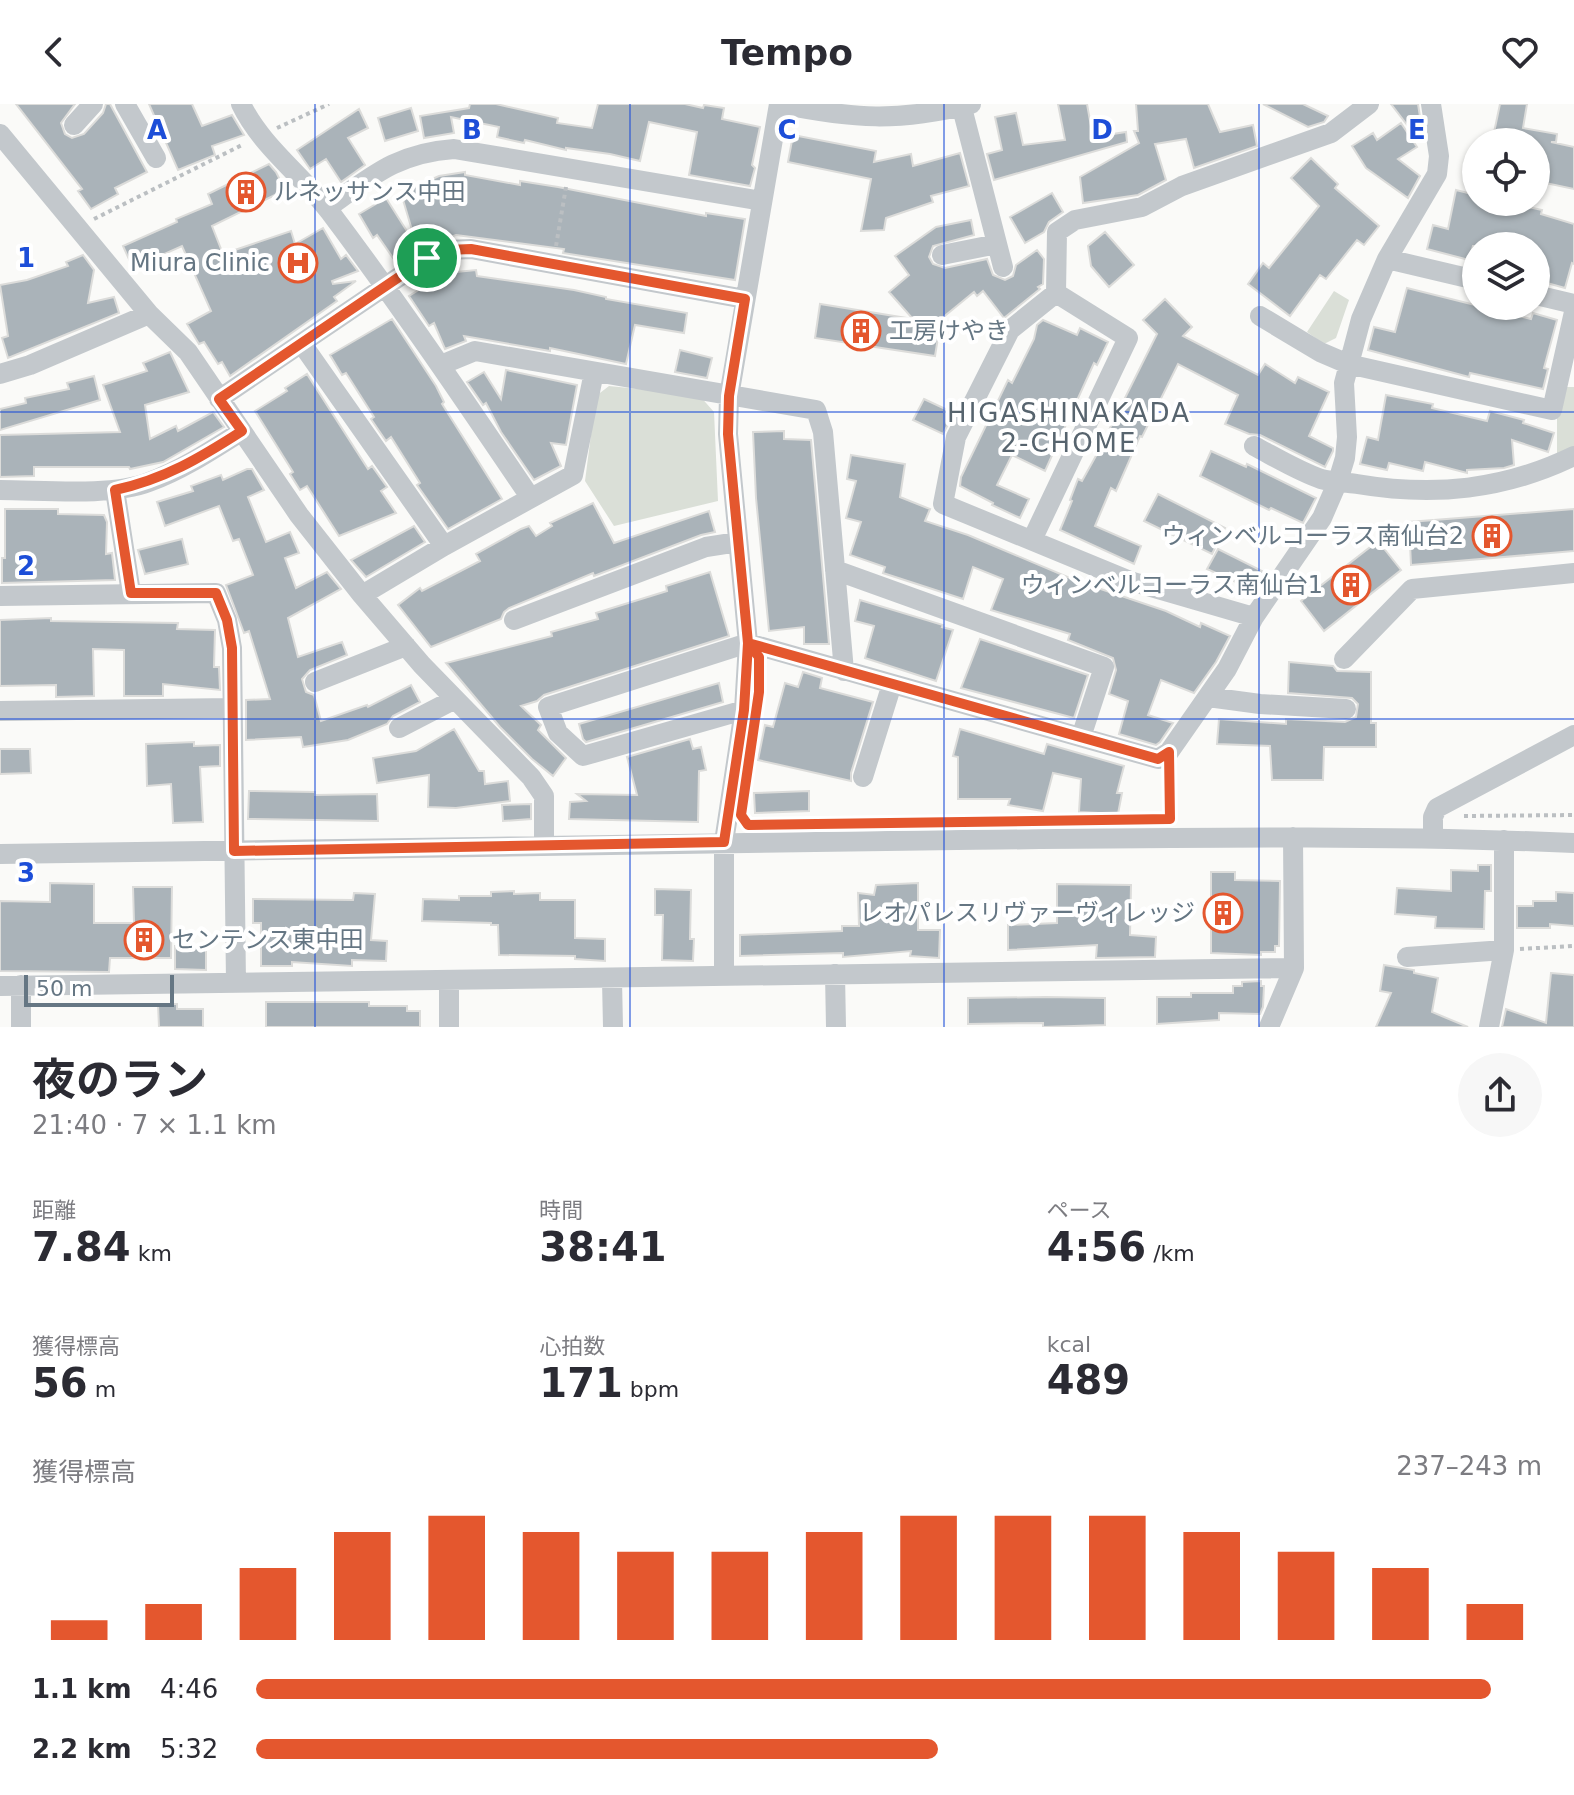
<!DOCTYPE html>
<html lang="ja">
<meta charset="utf-8">
<style>
body{margin:0;font-family:"DejaVu Sans","Noto Sans JP",sans-serif;background:#f7f7f7;color:#2b2b33;height:100vh;display:flex;flex-direction:column;font-size:30px;white-space:nowrap}
*{box-sizing:border-box;margin:0}
p{font-size:26px;color:#7c7c81}
.icon{flex:none;width:44px;height:44px;fill:none;stroke:currentColor;stroke-width:2;stroke-linecap:round;stroke-linejoin:round}
.map{position:relative;height:923px;overflow:hidden}
.sheet{display:flex;flex-direction:column;background:#fff;flex:1}
.sheet>*{flex:none}
.controls{position:absolute;left:1462px;top:24px;display:grid;gap:16px}
.controls a{display:grid;place-items:center;width:88px;height:88px;border-radius:50%;background:#fff;box-shadow:0 2px 6px #0004;font-size:40px}
.scale{position:absolute;left:24px;bottom:20px;width:150px;box-sizing:border-box;padding-left:8px;border:4px solid #657683;border-top:0;font-size:22px;line-height:28px;white-space:nowrap;color:#657683;-webkit-text-stroke:6px #fff;paint-order:stroke}
.pin{position:absolute;display:grid;place-items:center;width:68px;height:68px;color:#fff;margin:-34px;border:4px solid #fff;border-radius:50%;box-shadow:0 2px 8px #0007}
.round{display:grid;place-items:center;flex:none;width:84px;height:84px;border-radius:42px;background:#f7f7f7}
.overview{display:flex;align-items:center;justify-content:space-between;height:136px;padding:0 32px}
h1{font-size:44px;font-weight:700;line-height:60px}
.figures{display:grid;grid-template-columns:repeat(3,1fr);gap:12px;height:136px;padding:8px 32px}
.figures div{display:grid;align-content:center}
.figures b{font-size:40px;font-weight:700}
.figures small{font-size:22px;font-weight:400}
.figures p{font-size:22px}
.chart{height:224px;padding:16px 32px}
.chart p{display:flex;justify-content:space-between}
.chart svg{width:100%;height:144px;margin-top:8px;stroke:#e4572e;stroke-width:6}
ul{padding:0 32px;list-style:none;font-size:26px}
li{display:grid;grid-template-columns:128px 96px 1fr;align-items:center;height:60px}
li i{height:20px;border-radius:10px;background:#e4572e}
header{display:flex;justify-content:space-between;align-items:center;height:104px;padding:0 32px;background:#fff;font-size:36px;font-weight:700}
.map>svg:first-child{display:block}
</style>
<header><svg class="icon" aria-label="back" viewBox="0 0 24 24"><path d="M15 5l-7 7 7 7"/></svg>Tempo<svg class="icon" aria-label="heart" viewBox="0 0 24 24"><path d="M12 20l-8-8c-3-5 5-10 8-4 3-6 11-1 8 4z"/></svg></header>
<div class="map">
<svg width="1574" height="923" viewBox="0 0 1574 923">
<rect width="100%" height="100%" fill="#fafaf8"/>
<path fill="#dadfd7" d="M1334,187l15,9 -13,38 -12,6 -17,-12z
M609,282l90,9 15,17 4,89 -104,25 -29,-45 11,-85z
M1566,283h8v60l-17,11v-44z"/>
<path fill="#aab3b9" stroke="#dcdcda" stroke-width="2" d="M16,0h59l-14,19 4,11 7,4 12,-4 19,-21 3,-9h4l37,68 -32,16 3,6 -27,15 -13,-18 4,-2z
M149,0h43l10,22 30,-11 12,20 -32,11 3,9 -37,15z
M470,0h26l62,14 -1,5 35,5 6,-24h87l18,4 1,-3 20,3 -2,11 38,8 -8,38 3,3 -5,18 -61,-11 8,-43 -48,-10 -9,39 -30,-7 -44,-6v2l-41,-10 -1,3 -27,-6 2,-10 -48,-10 3,16 -30,5 -4,-22 49,-8z
M1058,0h29l6,33 33,-5 1,10 -133,38 -7,-26 15,-4 -7,-33 21,-4 7,32 42,-5z
M1136,0h72l12,28 33,-7 4,21 -63,22 -8,-29 -31,5 11,36 -28,15 -55,8 -3,-26 59,-34 -5,-12h4z
M1263,0h40l25,12 -4,6 -16,5z
M1391,0h27l3,19 -10,7z
M1500,0h27l-4,24 34,6 -1,8h-5l23,5v42l-38,-8v-39h-44z
M411,4l7,23 -33,10 -7,-23z
M359,5l9,19 -20,10 17,27 -24,17 -15,-23 -16,10 -13,-19z
M1401,19l16,24 -19,12 22,17 -12,22 -42,-30 -14,-22 21,-13 4,7z
M793,31l83,16 -2,11 37,-8 2,12 47,-13 9,33 -38,10 2,6 -47,16 -2,12 -23,1 10,-52 -83,-17z
M1311,54l27,26 -3,4 44,38 -15,19 -7,-5 -31,39 -6,-4 -30,41 -42,-32 15,-21 6,5 50,-62 -28,-28z
M269,60l7,8 9,18 -73,36 11,28 68,-23 4,13 28,-16 18,31 5,-4 12,16 -26,10 1,3 23,-3 -22,16 3,4 -107,75 -8,-14 -4,2 -14,-22 -5,2 -12,-20 24,-13 -29,-65 -49,22 -10,-22 54,-24 -1,-3 36,-15 -4,-10z
M465,68v3l55,10v-4l38,6 148,29v-3l39,6 -10,61 -172,-27 1,-4 -108,-14 -63,23 -16,-23 -4,3 -14,-24 27,-16 31,49 -16,-54 38,-17z
M1456,86l20,5v7h30l36,8 -1,4 33,10v40l-2,-1 -7,25 -29,-8v-34h-63l-4,14 -42,-11 6,-24 15,4z
M1052,89l11,19 -14,10 -5,10 -19,11 -15,-26z
M971,116l3,15 -41,11 -4,11 4,7 12,4 42,-9 6,16 12,5 8,-4 3,-11 21,-15 7,9 -1,25 -5,3 2,2 -36,29 -21,-27 -6,5 -3,-4 -33,27 -6,37 -120,-18 5,-34 93,15 -24,-27 20,-17 -14,-19 41,-29z
M1105,128l29,33 -25,22 -18,-21 -3,-20z
M83,151l11,15 -6,33 26,-6 5,16 -111,45 -6,-20 6,-2 -8,-51 27,-5 41,-14 -2,-4z
M476,166l1,6 97,14 32,7v2l81,14 -3,20 -49,-8 -9,39 -76,-16v3l-86,-15 2,5 -21,8 -11,-26 -5,3 -20,-30 37,-23z
M1407,184l124,31 2,-6 24,7 -13,48 4,1 -5,20 -73,-16 -1,4 -101,-27 6,-23 21,5z
M1165,195l27,28 -9,9 75,39 7,-11 30,19 3,-6 31,15 -20,44 24,12v3l-8,16 -65,-32 -11,-1 -24,-10 13,-29 -60,-31 -36,73 -2,-1 -24,55 -5,-3 -16,38 46,20 -7,18 -74,-34 12,-29 -2,-1 8,-21 4,2 15,-27 60,-120 -14,-14z
M392,215l44,67 8,16 -2,2 60,95 -54,30 -31,-44 3,-2 -29,-46 -5,4 -15,-22 3,-2 -28,-44 -4,2 -12,-20z
M1043,216l34,15 3,-7 28,14 -11,23 -3,-2 -49,108 -33,-16 -15,30 32,14 -9,19 -28,-13 1,-2 -33,-17 1,-9 47,-97 4,3 22,-44 3,-14z
M680,246l32,8 -5,20 -32,-6z
M170,248l19,40 -44,13 5,34 26,-13 2,5 35,-19 11,15 -61,35 -33,7 -1,-2h-95v9l-34,1v-42l120,-3 -17,-47 44,-14 -4,-8z
M506,266l71,15 -11,60 -15,-2 10,23 -27,14 -33,-48 -15,-29 -3,2 -16,-23 17,-10 17,27z
M307,270l61,95 4,-3 15,21 -6,4 15,22 -57,23 -32,-50 -7,4 -10,-16 3,-2 -38,-61 32,-20 -2,-3z
M94,272l6,24 -100,30v-21l26,-6 -1,-5 44,-9 -2,-6z
M1386,291l47,9 -1,4 55,13 3,-10 34,9 -1,3 31,10 -6,19 -36,-12 2,25 -10,3 -37,2v3l-42,-11 -2,9 -34,-8 -2,7 -27,-6 7,-27 11,3z
M924,295l30,14 -11,21 -30,-14z
M784,327v8l27,1 18,204h-25v-17l-35,4 -13,-133 -3,-66z
M1211,347l35,16 1,-3 69,34 -13,25 -32,-15 -2,2 -69,-34z
M851,351l54,9 -5,33 30,12 -5,12 43,14 109,46 89,30 34,16 1,-4 29,13 -14,26 -22,31 -33,-13 -13,35 25,8 -13,19 -4,3 -37,-11 9,-33 -19,-7 7,-24 -3,-12 -45,-18 2,-6 -79,-24 12,-31 -30,-12 -10,32 -80,-26 2,-6 -35,-12 11,-33 -15,-4 10,-37 -9,-2z
M247,365h5l12,21 -16,7 18,45 24,-10 9,21 -14,5 11,30 31,-16 14,17 -53,29 10,39 44,-15 5,13 -37,15 -8,9 4,13 8,3 7,26 46,-16 1,2 43,-22 9,17 -27,14 -6,8 -39,16 -45,7 -2,-10 -55,3v-40l24,-1 -21,-68 -5,2 -18,-48 27,-10 -14,-36 -6,2 -14,-35 -54,20 -8,-24 36,-11 -2,-5 30,-11 2,5z
M1158,390l67,34 -13,26 -68,-33z
M593,399l21,40 95,-32 6,21 -14,3 -107,41 -1,-3 -84,35 -5,4 -3,7 -70,28 -33,-42 22,-17 2,3 58,-30 -4,-7 45,-25 8,-3 7,10 16,-10 -2,-3z
M5,405h53v5l46,1 3,7 -1,32 6,-1 3,27 -113,3v-25h3z
M1574,405v42l-163,14 -2,-43z
M414,422l11,16 -59,35 -15,-17z
M182,435l6,25 -43,10 -7,-24z
M1378,437l23,29 -77,61 -23,-30z
M1218,445l50,25 -12,17 -49,-22z
M710,468l19,64 -185,59 -7,6 -16,5 20,19 -3,5 28,28 -13,18 -21,-17 -32,-32 -54,-64 106,-27 -1,-4 47,-13 -2,-6 71,-22 -1,-5z
M860,496l83,25 -1,2 11,3 -17,51 -71,-23 9,-32 -19,-5z
M51,514v3l127,2 -1,6 38,1 -1,37h5l1,23 -57,-6v12h-39v-46l-31,-1 1,47 -38,1v-12l-56,1v-66z
M980,535l108,36 -14,43 -113,-30z
M1289,558l44,4 4,5 34,1v51h5v24h-52l-1,33h-51l-2,-34 -53,-2 2,-25 67,5v-5l59,3 11,-5 2,-13 -6,-6 -64,-5z
M803,568l19,6 -2,10 53,14 -22,71v8l-93,-21 7,-35 8,2 12,-44 13,4z
M719,579l4,19 -137,40 -3,-3 -4,-15z
M454,625l25,42h5l1,13 23,-3 2,20 -54,7 -28,-1 1,-32 -52,8 -4,-25 43,-7z
M960,625l84,25 3,-10 77,22 -7,27h5l-4,21 -39,-2 2,-33 -28,-6 -10,38 -35,-6 2,-6h-52v-42l-5,-1z
M690,635l3,10 8,-2 5,23 -7,1 -1,51 -129,-3 1,-17 16,-1 -9,-7 60,1 -10,-38z
M194,638v4l26,-1v21l-20,1 3,55 -30,1 -2,-39 -24,2 -1,-42z
M0,645h30l1,24 -31,1z
M249,687l66,1v3l62,-1 1,27 -130,-2z
M809,687v20l-54,2 -1,-20z
M531,700v15l-28,2 -1,-16z
M1478,761h13v26h-6l-1,38 -49,-1 1,-11 -41,-3 2,-26 54,3v-21l27,1z
M1211,768h24v8l45,1 -1,65h-4v6h-14v3l-50,-2z
M50,779l44,1v39h40l-1,-36h39l-1,71h-61l-1,14 -109,-1v-70l50,1z
M918,779v47h22l-1,28 -29,-2 1,-5 -68,6v-4l-103,3v-21l102,-4v-5h17l-1,-33 16,2 2,-10z
M1057,780l74,1 -1,50 26,2 -1,20 -59,1 1,-13 -89,5v-25l49,-2z
M655,785l36,1 -1,49h4l-1,22 -31,-1 1,-45h-8z
M514,787v3l26,-1v7h35v38l30,1v22l-30,-2v-3l-76,-1 -1,-30h-7v-2l-69,-2 1,-22 36,1v-4h32v-4z
M1556,788l18,1v33l-24,-2v4h-33v-22h16v-5h23z
M354,789l21,1 -4,46 16,1 -1,20 -34,-1v6l-60,-4v4h-31v-43h-8v-24l100,1z
M175,842h31v24l-31,-1z
M1384,861l30,5v3l24,5 -6,34 36,15h-92l15,-34 -11,-2z
M1551,869l23,2v52h-72l4,-18 40,14z
M1261,877v5h3l-1,21 -3,7 -41,-1v7l-62,4v-27h34v-4h42v-7h9v-4z
M1046,893l59,1v27l-62,2v-4l-75,1v-26z
M266,898h103v4h38v5h13v16h-154z
M158,900h19v5h26v18h-44z"/>
<g fill="none" stroke-linecap="round" stroke-linejoin="round">
<path stroke="#bbbfc2" stroke-width="4" stroke-dasharray="4 4" stroke-linecap="butt" d="M277,24l52,-24
M94,115l150,-75
M556,142l10,-59
M1170,671v43
M1464,712l110,-1
M1520,845l54,-3"/>
<path stroke="#c3c8cc" stroke-width="20" d="M125,0l31,54
M241,0c20,42 61,71 89,108 70,93 135,189 200,285
M780,0c74,15 118,18 191,0
M961,0l42,163
M74,21l19,-21
M0,30l149,180 39,38 111,163 63,80 60,70 109,112 13,19v50
M327,104c45,-32 70,-55 127,-59l308,52
M942,151l55,-11
M1387,155l89,21
M1536,191l38,9
M1260,212l60,36 28,12 204,46 22,-98
M302,240l142,202
M441,261l34,-14 341,59 7,22 21,239
M0,270l30,-9 119,-51
M219,295l208,-141 21,-8 23,-1 274,50
M1254,342c21,11 44,25 67,33 11,3 25,3 36,5 77,13 147,6 217,-28
M0,386c43,0 110,7 149,-8 33,-12 63,-32 93,-51
M115,386l16,103
M1032,436l96,-202 -72,-45
M835,466l269,97 -23,70
M362,491l82,-49 129,-71 21,-103
M0,492l216,-3 11,27 5,28 4,335
M1254,513l-124,-36 -187,-77 13,-67 54,-107 46,-37 1,-61 18,-12 67,-13 40,-21 149,-53 38,-29
M514,516l192,-73 32,-5
M1344,555l68,-70 162,-16
M315,578l91,-36
M1208,593l52,7 86,5
M744,606l-161,46 -25,-23 -10,-26 200,-64 410,116 11,-7 58,-83 27,-52 68,-99 16,-37 7,-23 2,-21 -3,-54 17,-64 26,-60 50,-85 2,-18 -8,-52
M0,607l232,-3
M399,624l56,-29
M863,673l29,-93
M1433,733v-20l4,-9 137,-73
M0,750c319,-4 638,-10 957,-14 206,-2 411,-6 617,3
M1407,853l97,-7
M835,870l1,53
M724,871v-133l20,-132 4,-67 -20,-209 1,-38 50,-292
M612,876l1,47
M21,881v42
M0,882c431,-4 862,-12 1294,-18
M449,923v-45
M1269,923l25,-59 -1,-131
M1489,923l15,-77v-110"/>
</g>
<g fill="none" stroke-linecap="round" stroke-linejoin="round">
<g stroke="#fff" stroke-width="16">
<path id="route" d="M427,154l-208,141 23,32c-42,27 -77,48 -127,59l16,103h85l11,27 5,28 2,203 490,-9 20,-132 4,-67 410,116 11,-7 1,67 -422,6 -7,-10 18,-123v-35l-11,-14 -20,-209 1,-38 16,-97 -274,-50 -23,1 -21,8"/>
</g>
<use href="#route" stroke="#e4572e" stroke-width="10"/>
</g>
<path fill="none" stroke="#1d4ed8" stroke-width="2" stroke-opacity="0.55" d="M315,0v923M630,0v923M944,0v923M1259,0v923M0,308h1574M0,615h1574"/>
<defs>
<g id="building-ring" transform="scale(2)"><circle r="9.5" fill="#fff" stroke="#e4572e" stroke-width="1.5"/><path d="M-4-6H4V6H1V3H-1V6H-4ZM-2.5-4.3h1.7v1.8h-1.7ZM.8-4.3h1.7v1.8H.8ZM-2.5-1h1.7V.8h-1.7ZM.8-1h1.7V.8H.8Z" fill="#e4572e"/></g>
<g id="hospital-ring" transform="scale(2)"><circle r="9.5" fill="#fff" stroke="#e4572e" stroke-width="1.5"/><path d="M-5-5h3v3.5h4V-5h3V5h-3V1.5h-4V5h-3Z" fill="#e4572e"/></g>
</defs>
<g fill-rule="evenodd">
<use href="#building-ring" x="246" y="88"/>
<use href="#hospital-ring" x="298" y="159"/>
<use href="#building-ring" x="861" y="227"/>
<use href="#building-ring" x="1492" y="432"/>
<use href="#building-ring" x="1351" y="481"/>
<use href="#building-ring" x="1223" y="809"/>
<use href="#building-ring" x="144" y="836"/>
</g>
<g text-anchor="middle" dominant-baseline="central" stroke-width="8" stroke-linejoin="round" paint-order="stroke">
<g font-size="24" fill="#657683" stroke="#fff" text-anchor="end">
<text x="274" y="88" text-anchor="start">ルネッサンス中田</text>
<text x="270" y="159">Miura Clinic</text>
<text x="889" y="227" text-anchor="start">工房けやき</text>
<text x="1464" y="432">ウィンベルコーラス南仙台2</text>
<text x="1323" y="481">ウィンベルコーラス南仙台1</text>
<text x="1195" y="809">レオパレスリヴァーヴィレッジ</text>
<text x="172" y="836" text-anchor="start">センテンス東中田</text>
</g>
<g font-size="26" letter-spacing="2" fill="#57646e" stroke="#fff">
<text x="1069" y="309">HIGASHINAKADA<tspan x="1069" dy="30">2-CHOME</tspan></text>
</g>
</g>
<g font-size="26" text-anchor="middle" font-weight="bold" fill="#1d4ed8" stroke="#fff" stroke-width="8" stroke-linejoin="round" paint-order="stroke">
<text x="157" y="35">A</text>
<text x="472" y="35">B</text>
<text x="787" y="35">C</text>
<text x="1102" y="35">D</text>
<text x="1417" y="35">E</text>
<text x="26" y="163">1</text>
<text x="26" y="471">2</text>
<text x="26" y="778">3</text>
</g>
</svg>
<div class="controls">
<a><svg class="icon" aria-label="locate" viewBox="0 0 24 24"><circle cx="12" cy="12" r="6"/><path d="M12 2v4M12 18v4M2 12h4M18 12h4"/></svg></a>
<a><svg class="icon" aria-label="layers" viewBox="0 0 24 24"><path d="M12 4l9 5-9 5-9-5zM3 14l9 5 9-5"/></svg></a>
</div>
<div class="scale">50 m</div>
<div class="pin" style="left:427px;top:154px;background:#1e9e55"><svg class="icon" aria-label="arrive" viewBox="0 0 24 24"><path d="M6 21V4h12l-3 4 3 4H6"/></svg></div>
</div>
<section class="sheet">
<div class="overview"><div><h1>夜のラン</h1><p>21:40 · 7 × 1.1 km</p></div><a class="round"><svg class="icon" aria-label="share" viewBox="0 0 24 24"><path d="M12 15V3M7 8l5-5 5 5M5 13v7h14v-7"/></svg></a></div>
<div class="figures">
<div><p>距離</p><b>7.84<small> km</small></b></div>
<div><p>時間</p><b>38:41</b></div>
<div><p>ペース</p><b>4:56<small> /km</small></b></div>
</div>
<div class="figures">
<div><p>獲得標高</p><b>56<small> m</small></b></div>
<div><p>心拍数</p><b>171<small> bpm</small></b></div>
<div><p>kcal</p><b>489</b></div>
</div>
<div class="chart"><p><span>獲得標高</span>237–243 m</p>
<svg viewBox="0 0 160 44" preserveAspectRatio="none"><path d="M5 44V38M15 44V33M25 44V22M35 44V11M45 44V6M55 44V11M65 44V17M75 44V17M85 44V11M95 44V6M105 44V6M115 44V6M125 44V11M135 44V17M145 44V22M155 44V33"/></svg>
</div>
<ul>
<li><b>1.1 km</b>4:46<i style="width:96%"></i></li>
<li><b>2.2 km</b>5:32<i style="width:53%"></i></li>
</ul>
</section>
